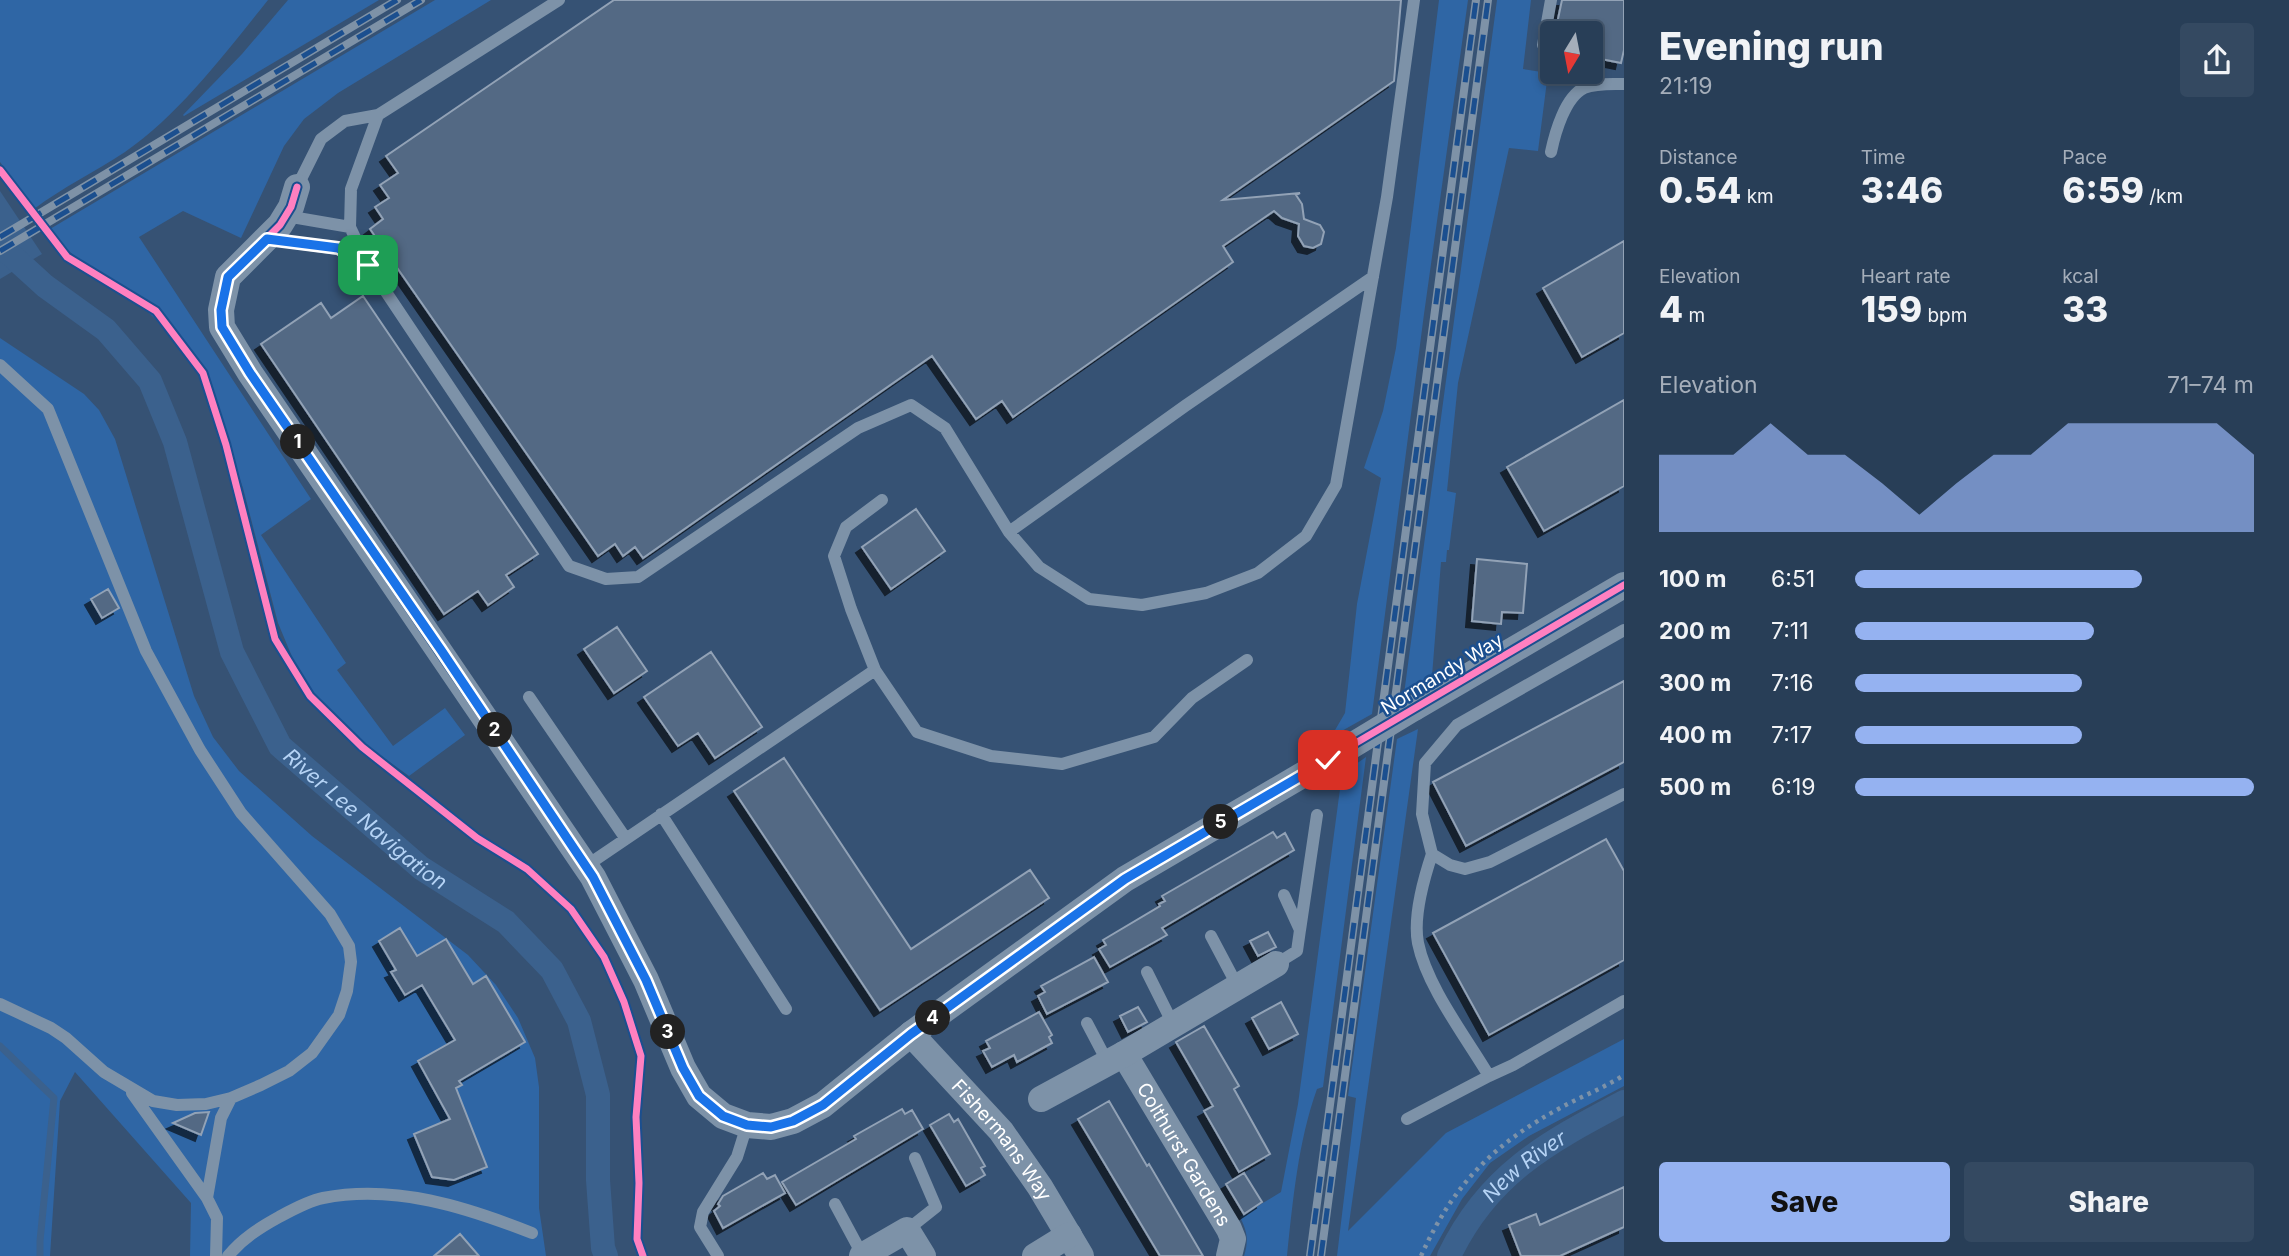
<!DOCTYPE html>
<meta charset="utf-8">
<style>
body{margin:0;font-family:Inter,sans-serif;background:#344961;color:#f1f3f6;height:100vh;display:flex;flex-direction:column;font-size:26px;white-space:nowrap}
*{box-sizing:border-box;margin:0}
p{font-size:23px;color:#a5aeba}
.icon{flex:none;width:38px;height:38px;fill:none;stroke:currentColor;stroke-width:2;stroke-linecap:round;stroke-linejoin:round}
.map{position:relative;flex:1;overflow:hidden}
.drawer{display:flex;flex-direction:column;background:#283e57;width:665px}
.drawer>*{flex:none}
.needle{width:46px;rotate:190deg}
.fabs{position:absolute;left:1540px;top:21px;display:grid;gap:14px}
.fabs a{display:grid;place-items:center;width:63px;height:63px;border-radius:7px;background:#283e57;box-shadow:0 4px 10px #0003,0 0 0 2px #44576d;font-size:35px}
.pin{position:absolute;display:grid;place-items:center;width:60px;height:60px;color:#fff;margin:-30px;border-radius:14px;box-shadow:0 4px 10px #0006}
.km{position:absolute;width:35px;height:35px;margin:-18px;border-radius:50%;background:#222;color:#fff;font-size:19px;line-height:35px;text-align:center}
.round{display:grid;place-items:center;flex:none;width:74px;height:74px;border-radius:7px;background:#344961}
.summary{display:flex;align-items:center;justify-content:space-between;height:119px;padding:0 35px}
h1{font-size:38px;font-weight:800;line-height:52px}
.stats{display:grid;grid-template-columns:repeat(3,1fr);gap:10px;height:119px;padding:7px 35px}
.stats div{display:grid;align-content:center}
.stats b{font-size:35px;font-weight:800}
.stats small{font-size:19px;font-weight:400}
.stats p{font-size:19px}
.chart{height:196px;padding:14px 35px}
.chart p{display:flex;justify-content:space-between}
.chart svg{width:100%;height:126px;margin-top:7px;fill:#95b2f1;opacity:.7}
.button{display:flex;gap:14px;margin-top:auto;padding:14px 35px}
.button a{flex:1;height:80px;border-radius:7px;background:#95b2f1;color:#111;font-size:28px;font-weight:800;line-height:80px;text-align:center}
.button a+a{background:#344961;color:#f1f3f6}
ul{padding:0 35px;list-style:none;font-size:23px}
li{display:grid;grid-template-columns:112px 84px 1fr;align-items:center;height:52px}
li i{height:18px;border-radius:9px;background:#95b2f1}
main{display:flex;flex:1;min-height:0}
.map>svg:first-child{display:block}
</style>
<main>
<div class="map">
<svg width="1624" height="1256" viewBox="0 0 1624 1256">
<defs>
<filter id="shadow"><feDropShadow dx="-6" dy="6" stdDeviation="0" flood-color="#0009"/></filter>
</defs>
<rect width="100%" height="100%" fill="#365274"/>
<path fill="#2f66a5" d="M0,0h268c-42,52 -88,114 -143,152 -30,20 -62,35 -91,57l-34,-47z
M288,0h91l-195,116 -1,-1 59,-61z
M435,0h56l-153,93 -34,26 -20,27 -43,92 -58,-27 -44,26 172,262 -50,36 85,128 -9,7 56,76 52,-38 20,27 -56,41 -62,-45 -28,-26 -21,-34 -20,-48 -35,-135 -37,-105 -38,-52 -41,-39 -39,-25 -23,-19 -15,-19z
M1439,0h29l-44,314 -52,400 -41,23 14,-24 12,-109 24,-126 -17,-10 19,-57 13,-63z
M1497,0h34l-8,69 25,4 -10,78 -29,-3 -51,235 -11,108 9,2 -7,57h-2l-1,12h-5l-9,114 -28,18z
M0,338l84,56 15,16 16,29 79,257 19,41 26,34 73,65 156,119 28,30 22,33 17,40 4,29v121l7,48h-356l1,-53 -116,-131 -15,29 -10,155h-50z
M1418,729l-70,502 98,-98 178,-94v47l-95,50 -39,27 -28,36 -32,57h-93l19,-158 -8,-2 49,-357z
M1366,757l-43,330 -6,2c-19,53 -24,111 -30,167h-43c5,-16 3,-25 -4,-39l41,-25 17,-88 44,-330z"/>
<path fill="#3b618d" d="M0,191l42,63 -42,25z"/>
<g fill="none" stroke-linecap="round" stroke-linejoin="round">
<path stroke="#3b618d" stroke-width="7" d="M0,1046l54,52 -14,143v15"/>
<g stroke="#3b618d" stroke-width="24">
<path id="s1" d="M0,245l45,41 61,44 44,51 25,61 57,210 48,94 141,122 85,54 46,48 27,51 19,74v85l5,68 3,8"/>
<path id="s2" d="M1449,1256c39,-82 98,-113 175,-154"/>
</g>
</g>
<path fill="#526984" stroke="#92a2b6" stroke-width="2" filter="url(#shadow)" d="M614,0h787l-7,81 -171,119 77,-7 -4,2 6,9 2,15 16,6 4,7 -3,12 -8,4 -9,-2 -6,-10 1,-12 -17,-6 -8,-7 -51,35 10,16 -220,155 -11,-16 -26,18 -44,-63 -289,202 -8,-11 -12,9 -8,-12 -17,12 -228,-327 13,-10 -8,-12 14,-9 -9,-13 18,-12 -12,-17z
M1562,0h62v50l-3,13 -30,-6v-24h-36z
M1624,241v92l-42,24 -39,-69z
M363,296l175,258 -32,21 8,12 -26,18 -10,-14 -34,23 -183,-270 60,-41 10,15z
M1624,400v86l-80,45 -37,-64z
M916,509l29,42 -54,38 -29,-42z
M1477,559l50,5 -4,49 -21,-1 -1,12 -29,-3z
M108,589l11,19 -17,10 -11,-19z
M617,627l30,44 -33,22 -30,-44z
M711,652l51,75 -47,31 -17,-25 -20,13 -34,-49z
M1624,681v81l-158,84 -33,-64z
M784,758l127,191 119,-79 19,28 -169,112 -146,-219z
M1273,832l4,6 8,-5 9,17 -132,78 5,7 -57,32 -11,-18 7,-4 -3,-5 57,-34 -1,-2 6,-3 -3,-5z
M1606,839l18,32v89l-135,75 -56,-102z
M400,928l17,28 29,-17 27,45 13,-8 39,66 -66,39 3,4 -6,3 31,79 -33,13 -22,-3 -18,-43 36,-15 -32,-58 37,-21 -33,-55 -17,10 -14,-23 5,-2 -17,-29z
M1268,932l8,15 -18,9 -8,-15z
M1094,957l14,25 -61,32 -9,-18 7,-4 -4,-6z
M1281,1002l17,32 -29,15 -17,-31z
M1138,1007l9,15 -19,10 -8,-16z
M1039,1012l13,23 -3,2 3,6 -35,19 -3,-7 -22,12 -9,-16 7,-3 -4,-7z
M1204,1026l35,60 -5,3 36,65 -31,18 -35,-61 9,-5 -37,-64z
M1109,1101l38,65 2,-2 54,92h-43l-82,-137z
M902,1109l3,5 7,-4 11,19 -127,76 -14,-23 74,-43 -2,-3z
M209,1112l-8,23 -28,-12 22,-10z
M949,1114l5,8 4,-3 27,47 -4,2 4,7 -19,11 -36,-61z
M763,1173l4,6 8,-4 10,18 -62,35 -9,-17 6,-5 -2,-2 5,-8z
M1244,1173l18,29 -18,12 -18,-30z
M1624,1187v40l-64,29h-39l-12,-31 27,-11 4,11z
M460,1234l19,22h-45z"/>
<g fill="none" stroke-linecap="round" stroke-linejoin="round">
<path stroke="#7d92a8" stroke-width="4.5" stroke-dasharray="3.5 5" stroke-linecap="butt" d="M1421,1256c32,-71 72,-112 141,-149 20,-11 42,-19 62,-32"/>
<path stroke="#7d92a8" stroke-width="12" d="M1543,45l8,-45
M1551,152c4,-19 14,-55 33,-64 12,-5 27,-4 40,-4
M297,187l24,-48 24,-18 33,-6 181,-115
M286,216l64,11
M267,239l71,10 30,16 201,301 37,13 32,-2 220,-149 53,-23 34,23 64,104 30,35 50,32 53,6 64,-12 52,-20 48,-37 30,-51 51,-288 27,-197
M368,265l-18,-38 1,-38 27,-74
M0,365l48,44 98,242 54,99 41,63 89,101 19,32 2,16 -4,29 -8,24 -27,38 -23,18 -28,14 -30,13 -25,6 -29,1 -24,-4 -49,-29 -38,-34 -15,-10 -51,-24
M1009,532l176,-126 188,-129
M1624,630l-167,95 -32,38 -3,51 10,40 18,11 15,4 25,-7 134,-68
M875,670l-24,-61 -17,-53 12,-29 36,-27
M529,697l97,142
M661,814l125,195
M1432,854c-8,24 -19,63 -14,89 9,44 48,94 71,133l24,-11 111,-64
M586,866l289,-196 42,62 74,24 71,8 92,-27 38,-39 55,-38
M1300,930l17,-115
M1211,936l27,51
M1276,964l21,-13 3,-21 -16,-35
M1147,972l26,52
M1087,1023l21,40
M132,1093l75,105
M1407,1119l82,-43
M835,1204l28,52
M907,1230l29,-23 -21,-49
M216,1256l1,-38 -10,-20 14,-80 10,-20
M228,1256c14,-17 31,-28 51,-39 13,-7 29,-16 44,-19 72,-14 143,9 209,35
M718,1256l-18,-29 3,-15 34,-55 10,-32"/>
<g stroke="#7d92a8" stroke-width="26">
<path d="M297,187l-6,20 -11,18 -52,52 -7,33 1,17 28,46 343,504 53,103 37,88 16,28 24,20 24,9 24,2 22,-6 30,-16 88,-71 214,-155 203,-119"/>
<path d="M1414,708l210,-123"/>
<path id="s3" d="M911,1034l90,97 39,56 41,69"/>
<path id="s4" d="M1124,1054l105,175 4,10 -4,17"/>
<path d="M1041,1099l83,-45 152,-90"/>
<path d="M862,1256l45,-26 16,26"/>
<path d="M1035,1256l34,-21"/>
</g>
<g stroke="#7e92a7" stroke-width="8">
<path id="rail" d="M0,237l397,-237
M0,251l421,-251
M1310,1256l166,-1256
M1321,1256l167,-1256"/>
</g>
<use href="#rail" stroke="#1b4f8f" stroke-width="5" stroke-dasharray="16" stroke-linecap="butt"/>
<path stroke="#7d92a8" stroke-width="26" d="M1328,760l86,-52"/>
<g stroke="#1b4f8f" stroke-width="11">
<path id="cycleway" d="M0,170l67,87 89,54 47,62 23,72 49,194 35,57 52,51 115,91 50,31 44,40 33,48 20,45 17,54 -5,61 3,66 -2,56 6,17
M297,187l-6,20 -11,18 -52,52 -7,33 1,17 28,46 343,504 53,103 37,88 16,28 24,20 24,9 24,2 22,-6 30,-16 88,-71 214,-155 499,-294"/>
</g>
<use href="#cycleway" stroke="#ff80c0" stroke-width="7"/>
</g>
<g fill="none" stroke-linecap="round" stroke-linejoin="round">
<g stroke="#fff" stroke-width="14">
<path id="route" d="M368,265l-30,-17 -71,-9 -39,38 -7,33 1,17 28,46 191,277 152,227 53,103 37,88 16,28 24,20 24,9 24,2 22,-6 30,-16 88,-71 214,-155 203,-119"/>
</g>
<use href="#route" stroke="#1a73e8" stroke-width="9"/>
</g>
<g text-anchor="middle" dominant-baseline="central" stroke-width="5" stroke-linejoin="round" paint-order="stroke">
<g font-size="19" fill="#fff" stroke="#1b4f8f">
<text transform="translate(1442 674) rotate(-31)">Normandy Way</text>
<text stroke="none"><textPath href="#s3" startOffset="140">Fishermans Way</textPath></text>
<text stroke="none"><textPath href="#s4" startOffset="117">Colthurst Gardens</textPath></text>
</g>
<g font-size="21" font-style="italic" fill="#b5d3f5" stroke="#1b4f8f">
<text stroke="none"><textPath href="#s1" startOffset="705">River Lee Navigation</textPath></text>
<text stroke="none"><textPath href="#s2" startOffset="119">New River</textPath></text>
</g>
</g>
</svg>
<div class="fabs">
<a><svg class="needle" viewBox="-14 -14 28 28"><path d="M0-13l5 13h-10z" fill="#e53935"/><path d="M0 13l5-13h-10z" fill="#a5aeba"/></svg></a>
</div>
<div class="pin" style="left:368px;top:265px;background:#1e9e55"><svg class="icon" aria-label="arrive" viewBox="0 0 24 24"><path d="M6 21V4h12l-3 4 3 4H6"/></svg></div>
<div class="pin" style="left:1328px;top:760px;background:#d93025"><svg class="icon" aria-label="check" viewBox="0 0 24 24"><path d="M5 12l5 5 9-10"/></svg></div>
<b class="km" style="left:298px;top:442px">1</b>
<b class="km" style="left:495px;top:730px">2</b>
<b class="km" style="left:668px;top:1032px">3</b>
<b class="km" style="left:933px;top:1018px">4</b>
<b class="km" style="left:1221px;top:822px">5</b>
</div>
<section class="drawer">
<div class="summary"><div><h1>Evening run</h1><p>21:19</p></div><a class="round"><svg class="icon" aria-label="share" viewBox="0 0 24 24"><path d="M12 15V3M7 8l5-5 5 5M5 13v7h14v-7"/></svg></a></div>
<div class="stats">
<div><p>Distance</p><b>0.54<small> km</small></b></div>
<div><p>Time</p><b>3:46</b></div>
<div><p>Pace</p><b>6:59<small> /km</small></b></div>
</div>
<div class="stats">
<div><p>Elevation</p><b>4<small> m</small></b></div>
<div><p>Heart rate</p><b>159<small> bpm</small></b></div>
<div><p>kcal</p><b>33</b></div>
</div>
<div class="chart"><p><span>Elevation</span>71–74 m</p>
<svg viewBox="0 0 160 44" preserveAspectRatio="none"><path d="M0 44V17L10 17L20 17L30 6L40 17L50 17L60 27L70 38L80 27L90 17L100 17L110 6L120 6L130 6L140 6L150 6L160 17V44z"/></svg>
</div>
<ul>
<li><b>100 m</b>6:51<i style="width:72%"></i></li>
<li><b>200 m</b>7:11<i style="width:60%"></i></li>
<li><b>300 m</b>7:16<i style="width:57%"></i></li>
<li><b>400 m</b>7:17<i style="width:57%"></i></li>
<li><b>500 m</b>6:19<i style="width:100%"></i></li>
</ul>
<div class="button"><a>Save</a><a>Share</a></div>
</section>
</main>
